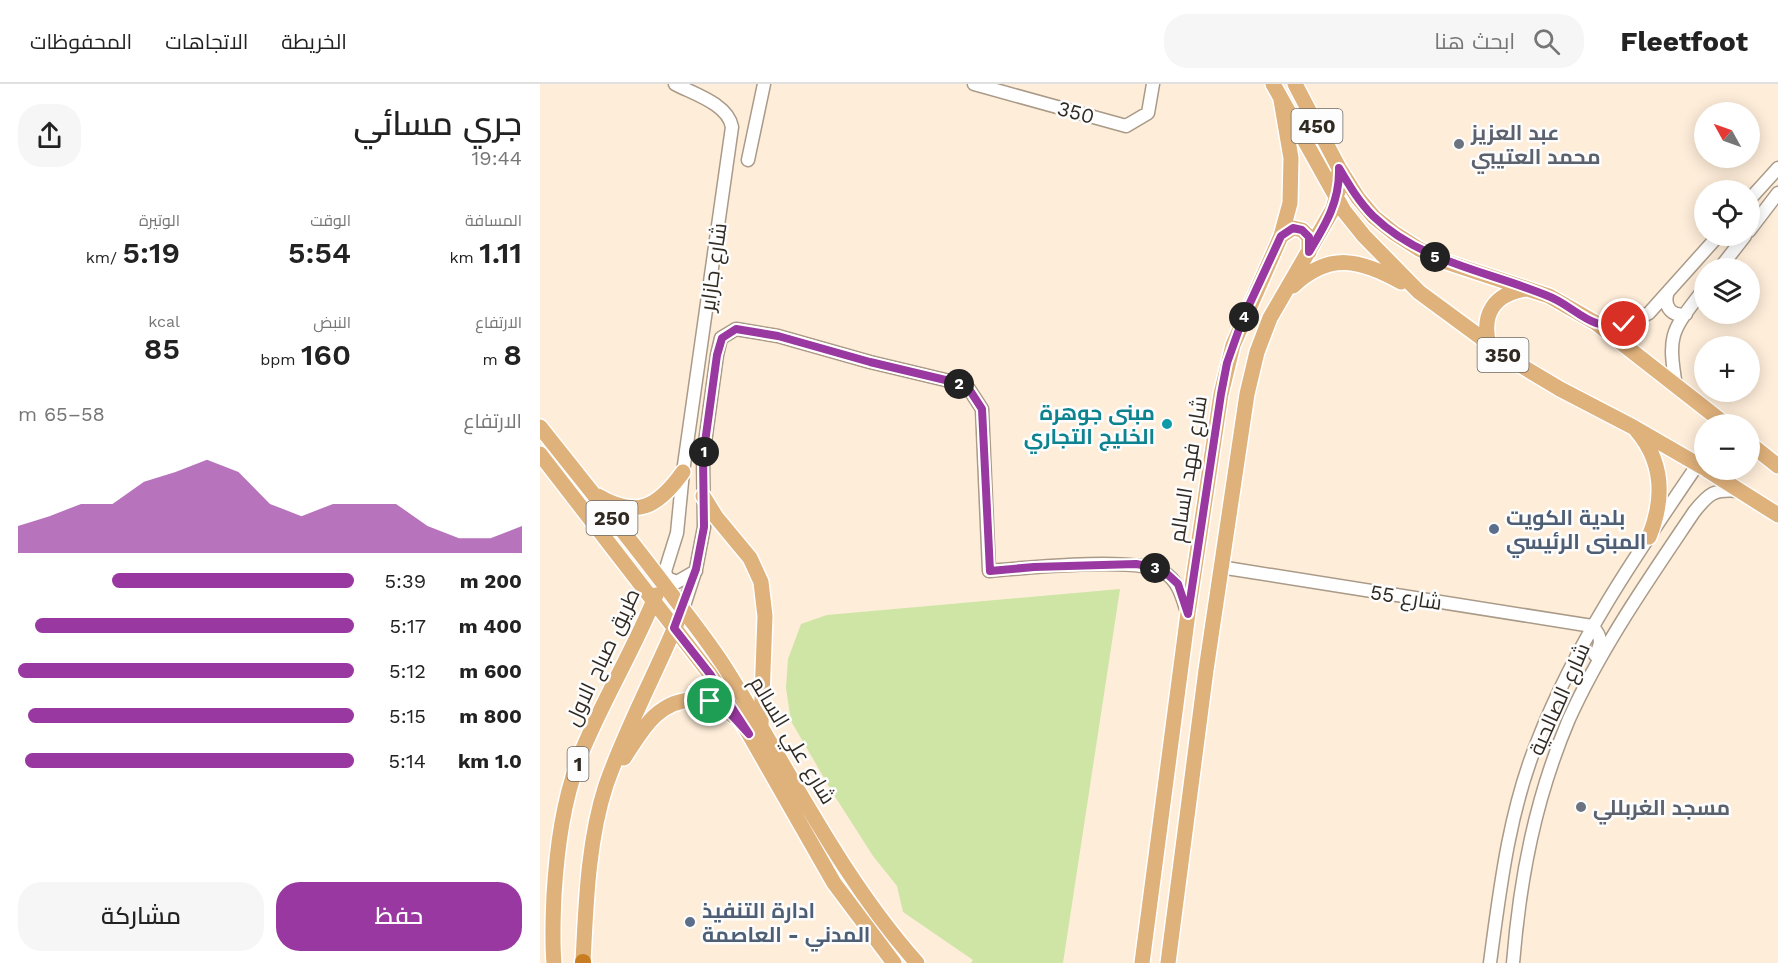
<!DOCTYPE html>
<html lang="ar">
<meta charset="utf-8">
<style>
body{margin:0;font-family:"Work Sans",Cairo,sans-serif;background:#f6f6f6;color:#222;direction:rtl;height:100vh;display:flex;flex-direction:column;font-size:22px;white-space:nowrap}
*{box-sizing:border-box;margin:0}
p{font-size:20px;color:#767676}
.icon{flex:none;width:33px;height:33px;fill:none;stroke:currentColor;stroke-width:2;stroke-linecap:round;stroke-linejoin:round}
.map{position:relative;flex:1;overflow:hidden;direction:ltr}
.sheet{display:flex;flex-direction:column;background:#fff;width:540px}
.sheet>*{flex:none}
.needle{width:39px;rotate:310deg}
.fabs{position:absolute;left:1154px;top:18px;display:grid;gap:12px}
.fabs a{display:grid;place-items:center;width:66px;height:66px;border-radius:50%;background:#fff;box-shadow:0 3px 15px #0003;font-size:30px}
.pin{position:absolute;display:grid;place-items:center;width:51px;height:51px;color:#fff;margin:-26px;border:3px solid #fff;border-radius:50%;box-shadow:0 2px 6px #0007}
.km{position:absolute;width:30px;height:30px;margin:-15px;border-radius:50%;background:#222;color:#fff;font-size:16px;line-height:30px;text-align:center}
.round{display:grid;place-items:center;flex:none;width:63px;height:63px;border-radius:24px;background:#f6f6f6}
.headline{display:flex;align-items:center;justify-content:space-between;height:102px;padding:0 18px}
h1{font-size:33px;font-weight:600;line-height:45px}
.metrics{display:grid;grid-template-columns:repeat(3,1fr);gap:9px;height:102px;padding:6px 18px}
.metrics div{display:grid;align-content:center}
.metrics b{font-size:30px;font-weight:600}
.metrics small{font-size:16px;font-weight:400}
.metrics p{font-size:16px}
.chart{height:168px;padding:12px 18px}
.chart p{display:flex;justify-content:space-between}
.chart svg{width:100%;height:108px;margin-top:6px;fill:#9938a0;opacity:.7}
.button{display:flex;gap:12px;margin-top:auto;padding:12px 18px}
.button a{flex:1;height:69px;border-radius:24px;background:#9938a0;color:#fff;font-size:24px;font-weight:600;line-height:69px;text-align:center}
.button a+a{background:#f6f6f6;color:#222}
ul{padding:0 18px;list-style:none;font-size:20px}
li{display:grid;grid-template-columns:96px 72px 1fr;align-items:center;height:45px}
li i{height:15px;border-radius:8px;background:#9938a0}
header{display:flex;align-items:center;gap:36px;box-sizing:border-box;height:84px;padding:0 30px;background:#fff;border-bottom:2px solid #e0e0e0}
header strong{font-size:28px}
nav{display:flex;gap:33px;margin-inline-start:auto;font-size:21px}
.search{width:420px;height:54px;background:#f6f6f6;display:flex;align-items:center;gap:15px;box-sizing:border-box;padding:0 21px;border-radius:24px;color:#767676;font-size:22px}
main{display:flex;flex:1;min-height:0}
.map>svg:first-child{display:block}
</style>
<header>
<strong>Fleetfoot</strong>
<div class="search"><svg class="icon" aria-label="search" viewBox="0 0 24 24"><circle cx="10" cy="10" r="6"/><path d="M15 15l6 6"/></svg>ابحث هنا</div>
<nav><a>الخريطة</a><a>الاتجاهات</a><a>المحفوظات</a></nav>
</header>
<main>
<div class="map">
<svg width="1238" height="879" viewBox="0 0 1238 879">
<rect width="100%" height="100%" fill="#feedd9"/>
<path fill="#cee5a6" d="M580,505l-57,374h-92l2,-3 -70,-48 -6,-26 -24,-30 -39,-61 -43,-74 -5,-33 2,-29 13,-35 26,-9z"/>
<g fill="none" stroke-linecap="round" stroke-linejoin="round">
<g stroke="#aa9a88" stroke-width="15">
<path id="minor" d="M434,0l152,42 22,-13 5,-29
M208,76l16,-76
M1209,116l29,-32
M1209,147l29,-38
M1180,184l25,-32
M1127,211c-3,13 6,22 19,19
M1056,239c20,3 36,0 53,-10l69,-77
M1136,302c-9,-54 -4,-55 28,-97
M680,483l372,59c10,10 10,18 3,29
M125,487l2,7 10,4 19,-11
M122,497l15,-48 6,-61 49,-345c-4,-23 -38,-33 -57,-43
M143,525l13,-40 8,-42 -1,-70 14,-102 4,-17 15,-9 42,7 92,26 88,21 11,6 13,20 7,162c34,-3 152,-15 176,2 14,9 17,24 22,39
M950,879c10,-75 19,-152 48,-223 39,-100 100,-188 160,-276
M973,879c7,-85 22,-164 56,-244 33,-73 80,-140 125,-207 15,-19 20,-23 45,-21"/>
</g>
<g stroke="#fff" stroke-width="18">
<path id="major" d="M733,0l71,127 20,25 55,56 91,67 50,30 73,38 71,41
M755,0l44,84 19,30 16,19 20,16 25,16 24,12 106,35 47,27 129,101
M741,152l12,-8 9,2 7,7v15
M753,202c37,-35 68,-26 108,-4
M949,261c-8,-31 5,-51 37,-56
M0,343c45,57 92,114 135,172 17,22 34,44 49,67 63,99 114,208 193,297
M1097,347c27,32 27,69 12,106
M1209,359l29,23
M0,370l170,220 39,60 85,149 60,80
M1167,386l71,45
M58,412c39,23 60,11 85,-24
M163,412l13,21 34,41 11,24 4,34 -4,110
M84,674c18,-28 34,-59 72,-58 15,0 27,6 37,16
M43,878c3,-59 5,-122 23,-177 20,-57 49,-110 72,-165
M14,879c-2,-23 -1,-45 0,-68 3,-48 9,-94 26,-139 22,-55 54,-106 76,-161
M602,879l46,-350 33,-219 12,-49 48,-109 9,-33 1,-45 -10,-58
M628,879l38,-293 41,-276 10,-42 13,-34 63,-109 5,-18 1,-23"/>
</g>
<g stroke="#fff" stroke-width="20">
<path id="highway" d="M43,878v1"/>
</g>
<use href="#minor" stroke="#fff" stroke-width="12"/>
<use href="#major" stroke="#dfb17b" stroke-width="15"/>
<use href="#highway" stroke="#c97d23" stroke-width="16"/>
</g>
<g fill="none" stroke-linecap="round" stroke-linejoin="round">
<g stroke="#fff" stroke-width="12">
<path id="route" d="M170,617l17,9 22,24 -39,-60 -36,-46 22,-59 8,-42 -1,-70 14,-102 5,-17 14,-9 42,7 92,26 88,21 11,6 13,20 8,162 44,-4 102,-3 18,3 11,5 13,12 10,30 33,-220 6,-31 16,-45 38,-82 12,-8 9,2 7,7v15c17,-28 31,-51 30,-84 10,17 20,34 34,48 49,47 115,55 175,80 17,6 31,21 48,27 9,3 19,1 28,1"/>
</g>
<use href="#route" stroke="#9938a0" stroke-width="8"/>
</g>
<g fill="#6b7280" stroke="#fdfdfd" stroke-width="2">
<circle cx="919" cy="60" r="6"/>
<circle cx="1041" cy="723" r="6"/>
</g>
<circle fill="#0f9aa8" stroke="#fdfdfd" stroke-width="2" cx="627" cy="340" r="6"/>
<g fill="#5c6f8a" stroke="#fdfdfd" stroke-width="2">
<circle cx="954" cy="445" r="6"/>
<circle cx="150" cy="838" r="6"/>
</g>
<g text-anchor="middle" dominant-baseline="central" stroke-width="5" stroke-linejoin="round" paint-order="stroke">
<g fill="#fdfdfd" stroke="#6e6964" stroke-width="1.5">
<rect x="751.5" y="25" width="51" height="34" rx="4.5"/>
<rect x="937.5" y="254" width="51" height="34" rx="4.5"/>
<rect x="46.5" y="417" width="51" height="34" rx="4.5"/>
<rect x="27.5" y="663" width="21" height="34" rx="4.5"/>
</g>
<g font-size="20" font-weight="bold" fill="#312a23">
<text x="777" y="42">450</text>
<text x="963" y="271">350</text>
<text x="72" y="434">250</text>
<text x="38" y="680">1</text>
</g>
<g font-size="21" fill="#312a23" stroke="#fdfdfd">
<text transform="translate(536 28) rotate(15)">350</text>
<text transform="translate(173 183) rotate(-82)">شارع جازاير</text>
<text transform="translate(648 385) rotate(-81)">شارع فهد السالم</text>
<text transform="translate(866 513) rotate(9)">شارع 55</text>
<text transform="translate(62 573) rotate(-65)">طريق صباح الاول</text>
<text transform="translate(1019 615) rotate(-66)">شارع الصالحية</text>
<text transform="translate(253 656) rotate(59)">شارع علي السالم</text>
</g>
<g font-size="21" font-weight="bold" fill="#5b616d" stroke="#fdfdfd" text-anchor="start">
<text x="931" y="48">عبد العزيز<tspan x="931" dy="24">محمد العتيبي</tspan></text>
<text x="1053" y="723">مسجد الغربللي</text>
</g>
<g font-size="21" font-weight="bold" fill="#0d838f" stroke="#fdfdfd" text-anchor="end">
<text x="615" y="328">مبنى جوهرة<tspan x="615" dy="24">الخليج التجاري</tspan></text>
</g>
<g font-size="21" font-weight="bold" fill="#4e5e75" stroke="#fdfdfd" text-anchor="start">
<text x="966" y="433">بلدية الكويت<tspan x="966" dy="24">المبنى الرئيسي</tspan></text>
<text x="162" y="826">ادارة التنفيذ<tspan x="162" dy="24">المدني - العاصمة</tspan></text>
</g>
</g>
</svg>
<div class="fabs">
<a><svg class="needle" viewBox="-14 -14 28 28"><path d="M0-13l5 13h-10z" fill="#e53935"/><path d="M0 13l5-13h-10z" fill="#767676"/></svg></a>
<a><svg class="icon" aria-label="locate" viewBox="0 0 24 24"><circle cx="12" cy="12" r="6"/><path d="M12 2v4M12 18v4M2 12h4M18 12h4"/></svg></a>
<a><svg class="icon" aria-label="layers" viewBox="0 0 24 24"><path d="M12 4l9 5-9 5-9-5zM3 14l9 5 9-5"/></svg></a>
<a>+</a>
<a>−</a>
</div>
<div class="pin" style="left:170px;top:617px;background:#1e9e55"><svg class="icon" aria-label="arrive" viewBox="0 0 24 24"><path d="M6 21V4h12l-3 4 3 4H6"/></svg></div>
<div class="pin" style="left:1084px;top:240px;background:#d93025"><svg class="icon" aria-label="check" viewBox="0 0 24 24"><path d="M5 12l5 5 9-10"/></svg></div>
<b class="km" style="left:164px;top:368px">1</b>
<b class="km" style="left:419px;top:300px">2</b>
<b class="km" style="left:615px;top:484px">3</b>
<b class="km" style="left:704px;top:233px">4</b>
<b class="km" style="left:895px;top:173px">5</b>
</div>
<section class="sheet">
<div class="headline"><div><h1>جري مسائي</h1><p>19:44</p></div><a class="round"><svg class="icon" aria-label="share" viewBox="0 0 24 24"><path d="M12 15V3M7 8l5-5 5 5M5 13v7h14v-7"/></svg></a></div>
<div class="metrics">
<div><p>المسافة</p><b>1.11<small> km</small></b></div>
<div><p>الوقت</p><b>5:54</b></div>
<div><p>الوتيرة</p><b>5:19<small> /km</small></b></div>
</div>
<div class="metrics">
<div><p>الارتفاع</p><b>8<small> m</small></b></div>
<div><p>النبض</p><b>160<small> bpm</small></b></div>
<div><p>kcal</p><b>85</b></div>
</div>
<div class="chart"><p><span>الارتفاع</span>58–65 m</p>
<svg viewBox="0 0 160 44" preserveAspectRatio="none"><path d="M0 44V33L10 29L20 24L30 24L40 15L50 11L60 6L70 11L80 24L90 29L100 24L110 24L120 24L130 33L140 38L150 38L160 33V44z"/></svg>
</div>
<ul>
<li><b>200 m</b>5:39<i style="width:72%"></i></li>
<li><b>400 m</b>5:17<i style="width:95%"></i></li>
<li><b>600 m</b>5:12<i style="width:100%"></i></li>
<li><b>800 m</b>5:15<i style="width:97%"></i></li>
<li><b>1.0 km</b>5:14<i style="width:98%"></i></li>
</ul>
<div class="button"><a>حفظ</a><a>مشاركة</a></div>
</section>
</main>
